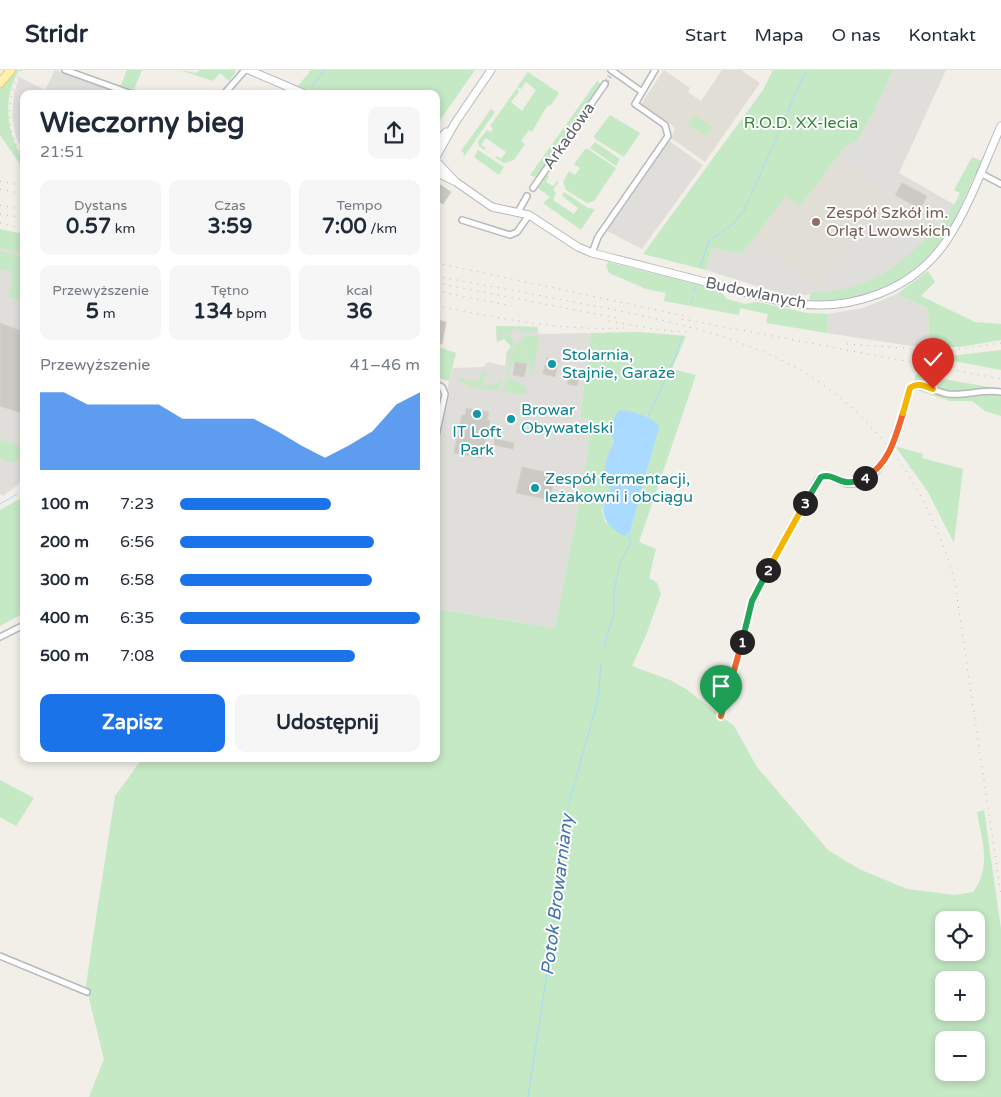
<!DOCTYPE html>
<html lang="pl">
<meta charset="utf-8">
<style>
body{margin:0;font-family:"Varela Round",sans-serif;background:#f6f6f7;color:#1f2937;height:100vh;display:flex;flex-direction:column;font-size:19px;white-space:nowrap}
*{box-sizing:border-box;margin:0}
p{font-size:16px;color:#747a83}
.icon{flex:none;width:28px;height:28px;fill:none;stroke:currentColor;stroke-width:2;stroke-linecap:round;stroke-linejoin:round}
.map{position:relative;flex:1;overflow:hidden}
.sheet{position:absolute;left:20px;top:20px;width:420px;height:672px;display:flex;flex-direction:column;background:#fff;border-radius:10px;box-shadow:0 2px 8px #0003}
.sheet>*{flex:none}
.buttons{position:absolute;left:935px;top:841px;display:grid;gap:10px}
.buttons a{display:grid;place-items:center;width:50px;height:50px;border-radius:10px;background:#fff;box-shadow:0 2px 8px #0003;font-size:25px}
.pin{position:absolute;display:grid;place-items:center;width:42px;height:42px;color:#fff;margin:-51px -21px;border-radius:50% 50% 50% 0;rotate:-45deg;box-shadow:0 0 5px #0007}
.pin .icon{rotate:45deg}
.km{position:absolute;width:25px;height:25px;margin:-12px;border-radius:50%;background:#222;color:#fff;font-size:14px;line-height:25px;text-align:center}
.round{display:grid;place-items:center;flex:none;width:52px;height:52px;border-radius:10px;background:#f6f6f7}
.summary{display:flex;align-items:center;justify-content:space-between;height:85px;padding:0 20px}
h1{font-size:28px;font-weight:700;line-height:38px}
.figures{display:grid;grid-template-columns:repeat(3,1fr);gap:8px;height:85px;padding:5px 20px}
.figures div{display:grid;align-content:center;border-radius:10px;background:#f6f6f7;text-align:center}
.figures b{font-size:21px;font-weight:700}
.figures small{font-size:14px;font-weight:400}
.figures p{font-size:14px}
.chart{height:140px;padding:10px 20px}
.chart p{display:flex;justify-content:space-between}
.chart svg{width:100%;height:90px;margin-top:5px;fill:#1a73e8;opacity:.7}
.button{display:flex;gap:10px;margin-top:auto;padding:10px 20px}
.button a{flex:1;height:58px;border-radius:10px;background:#1a73e8;color:#fff;font-size:20px;font-weight:700;line-height:58px;text-align:center}
.button a+a{background:#f6f6f7;color:#1f2937}
ul{padding:0 20px;list-style:none;font-size:16px}
li{display:grid;grid-template-columns:80px 60px 1fr;align-items:center;height:38px}
li i{height:12px;border-radius:6px;background:#1a73e8}
header{display:flex;align-items:center;gap:30px;box-sizing:border-box;height:70px;padding:0 25px;background:#fff;border-bottom:1px solid #e0e1e3}
header strong{font-size:24px}
nav{display:flex;gap:28px;margin-inline-start:auto;font-size:18px}
.map>svg:first-child{display:block}
</style>
<header>
<strong>Stridr</strong>
<nav><a>Start</a><a>Mapa</a><a>O nas</a><a>Kontakt</a></nav>
</header>
<div class="map">
<svg width="1001" height="1027" viewBox="0 0 1001 1027">
<rect width="100%" height="100%" fill="#f1efe8"/>
<path fill="#e0deda" d="M55,0l70,24h-101v58l-8,-15 -4,-21 2,-23 5,-16 26,13z
M893,0h53l-47,103 56,32 -42,49 -27,19 -19,10 -21,6 -54,8 -86,-27 6,-22 30,6 44,-58 14,10 45,-59 11,-5 17,-28z
M669,71l34,24 -61,84 -35,-18z
M0,178l24,6v226l-21,16 -3,-2z
M897,224l31,14 1,39 -18,-1 -84,-13 1,-19 35,-6z
M496,256l41,1 2,7 52,-1 -11,84 10,3 -4,46 -31,162 -119,-19v-162l13,-66 4,-13 30,-1 5,-5 17,4 2,-16 3,1 1,-5 -7,-7 -7,3z"/>
<path fill="#e1ded6" d="M664,0l26,18 -2,4 13,9 21,-31h19l19,13 -55,79 -34,-24 4,-9 -3,-4 -31,-21z
M838,87l49,37 -70,93 -63,-49 32,-42 14,10z"/>
<path fill="#c5e8c5" fill-rule="evenodd" d="M15,0h4c-13,23 -14,49 -4,74 3,9 9,15 9,26l-24,-35v-47z
M127,0h15l-9,22 -13,-5z
M180,0l16,3 5,-3h34v3l-6,8 -9,-8 -7,8z
M311,0h164l-39,56v-32h-116l-22,-8z
M773,0h120l-20,44 -17,28 -11,5 -45,59 -14,-10 -44,58 -30,-6 -6,22 -63,-16 120,-164z
M528,2l31,21 -8,12 -4,1 -15,26 -3,-2 -8,11 4,3 -11,16 -10,3 -9,-5 2,-2 4,3 5,-7 -20,-14 -5,7 5,3 -2,2 -5,-4 -1,-5 9,-11 4,2 2,-4 -3,-2 27,-38 2,4 -8,10 11,9 14,-21 -10,-8 -5,7 -4,-2z
M597,11l5,4 -64,93 -8,-3z
M491,39l4,3 -32,46 1,-5 -3,-2z
M610,45l30,18 -16,24 -29,-18 -1,-3z
M694,45l18,12 -6,9 -18,-12z
M595,72l25,17 -4,7 -26,-18z
M585,79h3l28,19 -22,33 -7,2 -21,-13 -3,-8 6,-11 6,4 5,-7 -6,-4z
M478,80l26,17 -5,8 -25,-18z
M972,87l10,4c-9,16 -16,35 -24,52 -21,45 -59,75 -107,86 -11,2 -32,7 -42,1l2,-7c52,-3 79,-18 114,-54 15,-14 27,-28 35,-46l-6,-3z
M547,105l2,1 -3,6 7,4 4,-5 1,2 -5,7 3,3 -3,7 21,14 4,-6 -16,-12 2,-4 24,16 7,1 -14,21 -38,-27 7,-6 -12,-9z
M0,159l24,5v20l-24,-6z
M0,181l24,6v46l-16,-6 4,-14 -1,-12 -11,-2z
M608,192l111,28 8,9 18,5 12,-2 50,11 21,1 -1,19 -61,-10 2,-9 -28,-6 -1,7 -75,-14 2,-8 -20,-4 -37,-16 -3,-7z
M928,201l7,11 -14,14 54,26 26,2v16l-42,7h-30l-1,-39 -31,-14z
M496,256l41,1 1,3 -13,3 -7,-5 -6,2 -2,4h-10l10,2 -11,3 11,-2 5,5 -17,49 -28,-4 -11,-6 1,-3 18,4 4,-10h4l-3,13c23,2 18,-9 25,-26l-2,-4 5,-9 -7,-7 -7,3z
M640,262l46,4 -14,33 24,6 -57,167 17,7 -7,29 8,5 4,11 -15,41 -14,31 38,14 16,9 48,37 23,41 71,83 31,19 48,20 48,6 18,-3c19,-26 9,-50 4,-80l7,-2 17,119v168h-912l15,-38 -18,-73 6,-42 23,-148 27,-37h294v-150l119,19 31,-162 4,-46 -10,-3 11,-84zM659,358l-29,104 -25,-10 -3,-11 3,-13 6,-7 1,-44 2,-6zM944,850h32v32h-32zM944,910h32v32h-32zM944,970h32v32h-32z
M525,266h14l-7,43 -2,-13 -9,-24z
M520,272l9,25 1,12 -2,-15 -15,-3 -11,26 14,-44z
M436,276l20,7 -7,28 -13,-4z
M1001,280v20l-52,-10 1,-4z
M916,304l78,14 1,7 6,1v20l-16,-5 -13,-10h-22l-34,-11 -5,2z
M509,307l17,10v7l-24,-2z
M0,370l24,7v10c-8,6 -16,7 -24,1z
M895,376l28,8 -1,4 41,11 -9,74 -26,-51z
M21,428l3,11v104l-24,13v-116z
M0,710l34,18 -18,28 -16,-9z"/>
<path fill="#aadaff" d="M620,340c15,1 26,6 38,14l1,4 -29,104 -6,4c-20,-10 -28,-27 -13,-45 -11,-21 -5,-31 3,-49 -5,-12 -2,-24 6,-32z"/>
<g fill="none" stroke-linecap="round" stroke-linejoin="round">
<path stroke="#aadaff" stroke-width="1" d="M311,17l14,-17
M700,197l9,-26 24,-17 12,-15 61,-139
M694,222l2,-6
M691,233l2,-6
M648,347l29,-64 5,-17
M0,434l17,-10
M604,577l10,-35v-20l6,-30 11,-19 -3,-8
M528,1027l22,-143 9,-79 2,-43 37,-133 3,-34"/>
</g>
<path fill="#cccac5" stroke="#d6d1c6" d="M436,112l15,10 -8,12 -7,-4z
M902,113l25,13 -7,13 -25,-14z
M437,250l9,2 -4,22 -6,-1z
M0,253l24,9v82l-24,-8z
M547,288l12,3 -4,16 -12,-3z
M515,292l12,2 -3,13 -11,-2z
M570,301l10,2 -3,13 -10,-2z
M466,338l23,4 -2,8h3l-8,38 -28,-5 8,-38h3z
M495,369l19,4 -1,6 -19,-4z
M522,397l33,7 -5,26 -34,-7z"/>
<g fill="none" stroke-linecap="round" stroke-linejoin="round">
<path stroke="#ccccc8" stroke-width="5" stroke-dasharray="5 2.5" stroke-linecap="butt" d="M605,14l5,-8"/>
<g stroke="#b5b8bc" stroke-width="8">
<path id="street" d="M65,0l67,24
M611,0l30,21
M224,24l21,-24
M980,103l21,11
M533,118l72,-104
M518,142l9,-16
M462,150l48,15 7,-3 12,-17
M592,183l6,-16 70,-101 -3,-11 -30,-21 20,-34
M436,314l6,3 3,7 -9,42
M0,567l24,-12
M721,646l32,-119 65,-118 9,-3c7,2 14,8 22,8 41,0 52,-66 61,-96l3,-2c13,-2 23,6 35,8 18,2 35,-5 53,-2
M0,886l87,36"/>
</g>
<g stroke="#b6babf" stroke-width="9">
<path id="secondary" d="M249,0l56,24
M436,73l10,-11
M437,85l18,-32 36,-53
M438,93l16,17
M436,102l20,10 36,25 37,8 49,32 14,6c41,10 81,21 122,31 25,7 51,15 77,19 59,9 122,-12 156,-63 23,-35 37,-76 54,-114"/>
</g>
<g stroke="#f2c960" stroke-width="10">
<path id="primary" d="M0,13l11,-13"/>
</g>
<use href="#street" stroke="#fff" stroke-width="5"/>
<use href="#secondary" stroke="#fff" stroke-width="7"/>
<use href="#primary" stroke="#fff2af" stroke-width="8"/>
<path stroke="#b6b7b8" stroke-width="1" stroke-dasharray="1 6" stroke-linecap="butt" d="M21,0c-15,27 -16,63 3,89
M0,111l24,5
M0,119l24,5
M0,135l24,5
M0,144l24,4
M0,153l24,6
M436,193l254,54
M436,206c51,10 102,19 153,29 58,11 117,23 172,46 100,40 167,129 194,232l46,313
M436,213l181,35
M436,221l76,15
M436,236c63,12 125,25 188,22
M682,249l319,60
M609,251l51,9 28,2
M847,274l99,7 55,-8"/>
</g>
<g fill="none" stroke-linecap="round" stroke-linejoin="round">
<g stroke="#fff" stroke-width="10">
<path id="split-1" d="M721,646l21,-74"/>
</g>
<g stroke="#fff" stroke-width="10">
<path id="split-2" d="M742,572l10,-41 16,-31"/>
</g>
<g stroke="#fff" stroke-width="10">
<path id="split-3" d="M768,500l37,-67"/>
</g>
<g stroke="#fff" stroke-width="10">
<path id="split-4" d="M805,433l16,-26c16,-5 18,13 44,1"/>
</g>
<g stroke="#fff" stroke-width="10">
<path id="split-5" d="M865,408c24,-14 30,-39 38,-65"/>
</g>
<g stroke="#fff" stroke-width="10">
<path id="split-6" d="M903,343l7,-25c7,-6 15,-2 23,1"/>
</g>
<use href="#split-1" stroke="#f0652b" stroke-width="6"/>
<use href="#split-2" stroke="#22a559" stroke-width="6"/>
<use href="#split-3" stroke="#f5b400" stroke-width="6"/>
<use href="#split-4" stroke="#22a559" stroke-width="6"/>
<use href="#split-5" stroke="#f0652b" stroke-width="6"/>
<use href="#split-6" stroke="#f5b400" stroke-width="6"/>
</g>
<circle fill="#8d6e63" stroke="#fff" stroke-width="2" cx="816" cy="152" r="5"/>
<g fill="#0f9aa8" stroke="#fff" stroke-width="2">
<circle cx="552" cy="294" r="5"/>
<circle cx="477" cy="344" r="5"/>
<circle cx="511" cy="349" r="5"/>
<circle cx="535" cy="418" r="5"/>
</g>
<g text-anchor="middle" dominant-baseline="central" stroke-width="4" stroke-linejoin="round" paint-order="stroke">
<g font-size="16" fill="#348238" stroke="#fff">
<text x="801" y="53">R.O.D. XX-lecia</text>
</g>
<g font-size="16" fill="#5f6368" stroke="#fff">
<text transform="translate(569 66) rotate(-55)">Arkadowa</text>
<text transform="translate(756 223) rotate(12)">Budowlanych</text>
</g>
<g font-size="16" fill="#785e54" stroke="#fff" text-anchor="start">
<text x="826" y="143">Zespół Szkół im.<tspan x="826" dy="18">Orląt Lwowskich</tspan></text>
</g>
<g font-size="16" fill="#0d838f" stroke="#fff" text-anchor="start">
<text x="562" y="285">Stolarnia,<tspan x="562" dy="18">Stajnie, Garaże</tspan></text>
<text x="521" y="340">Browar<tspan x="521" dy="18">Obywatelski</tspan></text>
<text x="477" y="362" text-anchor="middle">IT Loft<tspan x="477" dy="18">Park</tspan></text>
<text x="545" y="409">Zespół fermentacji,<tspan x="545" dy="18">leżakowni i obciągu</tspan></text>
</g>
<g font-size="18" font-style="italic" fill="#4174aa" stroke="#fff">
<text transform="translate(557 825) rotate(-83)">Potok Browarniany</text>
</g>
</g>
</svg>
<div class="buttons">
<a><svg class="icon" aria-label="locate" viewBox="0 0 24 24"><circle cx="12" cy="12" r="6"/><path d="M12 2v4M12 18v4M2 12h4M18 12h4"/></svg></a>
<a>+</a>
<a>−</a>
</div>
<div class="pin" style="left:721px;top:646px;background:#1e9e55"><svg class="icon" aria-label="arrive" viewBox="0 0 24 24"><path d="M6 21V4h12l-3 4 3 4H6"/></svg></div>
<div class="pin" style="left:933px;top:319px;background:#d93025"><svg class="icon" aria-label="check" viewBox="0 0 24 24"><path d="M5 12l5 5 9-10"/></svg></div>
<b class="km" style="left:742px;top:572px">1</b>
<b class="km" style="left:768px;top:500px">2</b>
<b class="km" style="left:805px;top:433px">3</b>
<b class="km" style="left:865px;top:408px">4</b>
<section class="sheet">
<div class="summary"><div><h1>Wieczorny bieg</h1><p>21:51</p></div><a class="round"><svg class="icon" aria-label="share" viewBox="0 0 24 24"><path d="M12 15V3M7 8l5-5 5 5M5 13v7h14v-7"/></svg></a></div>
<div class="figures">
<div><p>Dystans</p><b>0.57<small> km</small></b></div>
<div><p>Czas</p><b>3:59</b></div>
<div><p>Tempo</p><b>7:00<small> /km</small></b></div>
</div>
<div class="figures">
<div><p>Przewyższenie</p><b>5<small> m</small></b></div>
<div><p>Tętno</p><b>134<small> bpm</small></b></div>
<div><p>kcal</p><b>36</b></div>
</div>
<div class="chart"><p><span>Przewyższenie</span>41–46 m</p>
<svg viewBox="0 0 160 44" preserveAspectRatio="none"><path d="M0 44V6L10 6L20 12L30 12L40 12L50 12L60 19L70 19L80 19L90 19L100 25L110 32L120 38L130 32L140 25L150 12L160 6V44z"/></svg>
</div>
<ul>
<li><b>100 m</b>7:23<i style="width:63%"></i></li>
<li><b>200 m</b>6:56<i style="width:81%"></i></li>
<li><b>300 m</b>6:58<i style="width:80%"></i></li>
<li><b>400 m</b>6:35<i style="width:100%"></i></li>
<li><b>500 m</b>7:08<i style="width:73%"></i></li>
</ul>
<div class="button"><a>Zapisz</a><a>Udostępnij</a></div>
</section>
</div>
